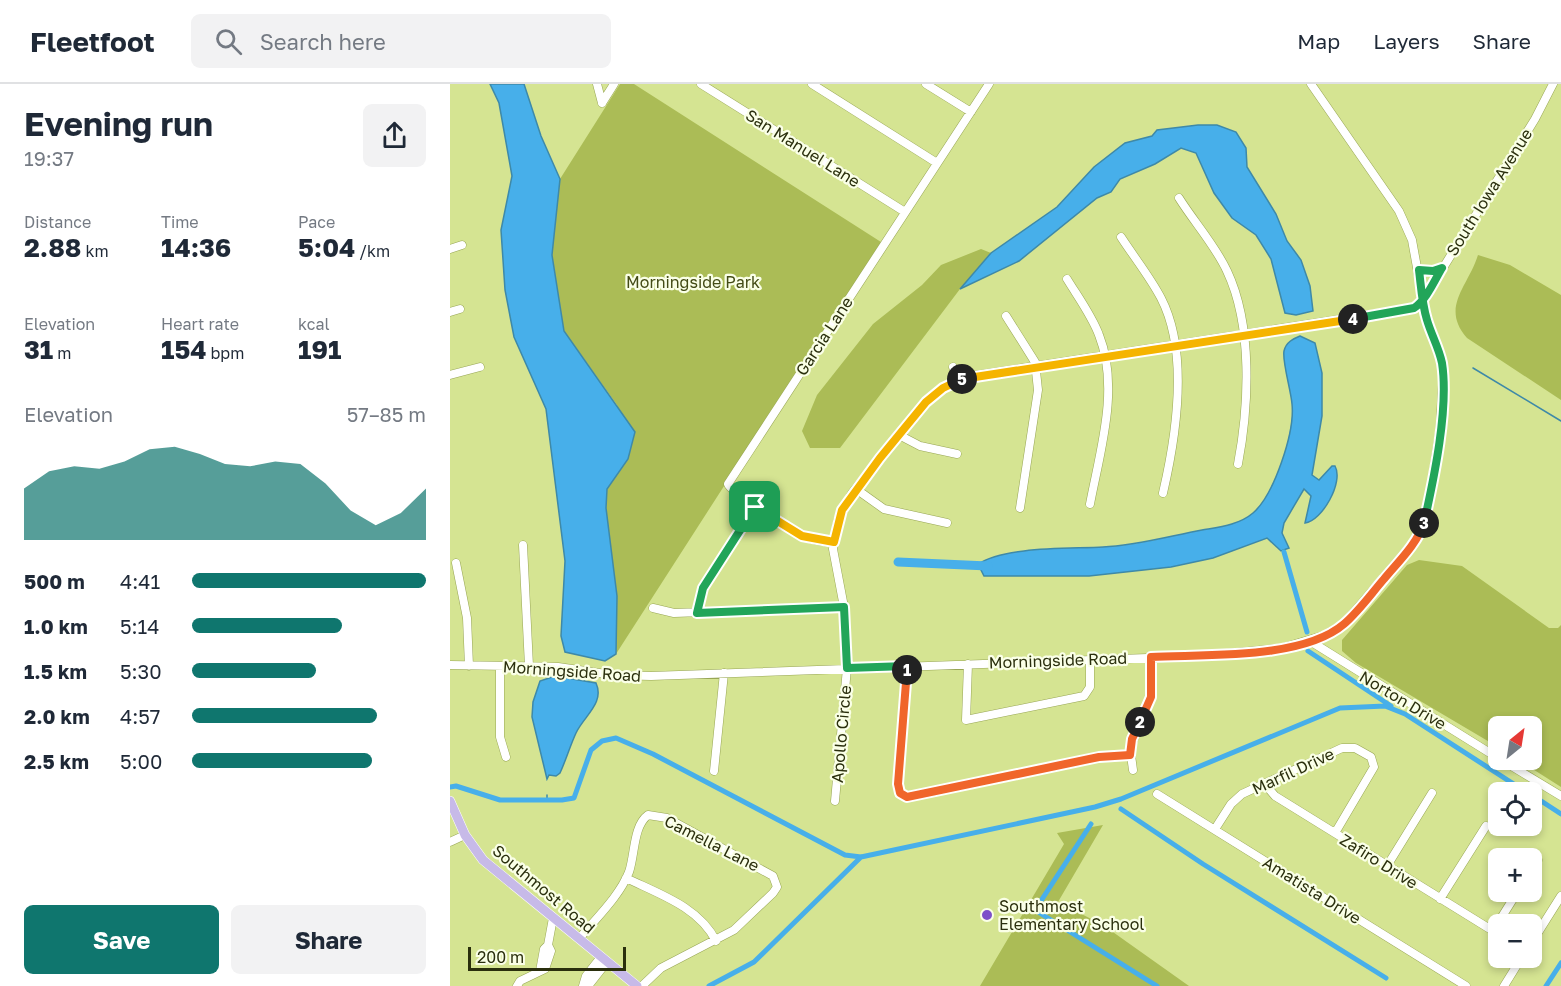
<!DOCTYPE html>
<meta charset="utf-8">
<style>
body{margin:0;font-family:"Golos Text",sans-serif;background:#f2f2f3;color:#1f2937;height:100vh;display:flex;flex-direction:column;font-size:22px;white-space:nowrap}
*{box-sizing:border-box;margin:0}
p{font-size:20px;color:#747a83}
.icon{flex:none;width:33px;height:33px;fill:none;stroke:currentColor;stroke-width:2;stroke-linecap:round;stroke-linejoin:round}
.map{position:relative;flex:1;overflow:hidden}
.panel{display:flex;flex-direction:column;background:#fff;width:450px}
.panel>*{flex:none}
.needle{width:39px;rotate:30deg}
.fabs{position:absolute;left:1038px;top:632px;display:grid;gap:12px}
.fabs a{display:grid;place-items:center;width:54px;height:54px;border-radius:9px;background:#fff;box-shadow:0 3px 9px #0003;font-size:30px}
.scale{position:absolute;left:18px;bottom:15px;width:158px;box-sizing:border-box;padding-left:6px;border:3px solid #2a2f0d;border-top:0;font-size:16px;line-height:21px;white-space:nowrap;color:#2a2f0d;-webkit-text-stroke:4px #faffe7;paint-order:stroke}
.pin{position:absolute;display:grid;place-items:center;width:51px;height:51px;color:#fff;margin:-26px;border-radius:12px;box-shadow:0 3px 9px #0006}
.km{position:absolute;width:30px;height:30px;margin:-15px;border-radius:50%;background:#222;color:#fff;font-size:16px;line-height:30px;text-align:center}
.round{display:grid;place-items:center;flex:none;width:63px;height:63px;border-radius:9px;background:#f2f2f3}
.overview{display:flex;align-items:center;justify-content:space-between;height:102px;padding:0 24px}
h1{font-size:33px;font-weight:700;line-height:45px}
.figures{display:grid;grid-template-columns:repeat(3,1fr);gap:9px;height:102px;padding:6px 24px}
.figures div{display:grid;align-content:center}
.figures b{font-size:26px;font-weight:700}
.figures small{font-size:16px;font-weight:400}
.figures p{font-size:16px}
.chart{height:168px;padding:12px 24px}
.chart p{display:flex;justify-content:space-between}
.chart svg{width:100%;height:108px;margin-top:6px;fill:#0f766e;opacity:.7}
.button{display:flex;gap:12px;margin-top:auto;padding:12px 24px}
.button a{flex:1;height:69px;border-radius:9px;background:#0f766e;color:#fff;font-size:24px;font-weight:700;line-height:69px;text-align:center}
.button a+a{background:#f2f2f3;color:#1f2937}
ul{padding:0 24px;list-style:none;font-size:20px}
li{display:grid;grid-template-columns:96px 72px 1fr;align-items:center;height:45px}
li i{height:15px;border-radius:8px;background:#0f766e}
header{display:flex;align-items:center;gap:36px;box-sizing:border-box;height:84px;padding:0 30px;background:#fff;border-bottom:2px solid #e0e1e3}
header strong{font-size:28px}
nav{display:flex;gap:33px;margin-inline-start:auto;font-size:21px}
.search{width:420px;height:54px;background:#f2f2f3;display:flex;align-items:center;gap:15px;box-sizing:border-box;padding:0 21px;border-radius:9px;color:#747a83;font-size:22px}
main{display:flex;flex:1;min-height:0}
.map>svg:first-child{display:block}
</style>
<header>
<strong>Fleetfoot</strong>
<div class="search"><svg class="icon" aria-label="search" viewBox="0 0 24 24"><circle cx="10" cy="10" r="6"/><path d="M15 15l6 6"/></svg>Search here</div>
<nav><a>Map</a><a>Layers</a><a>Share</a></nav>
</header>
<main>
<section class="panel">
<div class="overview"><div><h1>Evening run</h1><p>19:37</p></div><a class="round"><svg class="icon" aria-label="share" viewBox="0 0 24 24"><path d="M12 15V3M7 8l5-5 5 5M5 13v7h14v-7"/></svg></a></div>
<div class="figures">
<div><p>Distance</p><b>2.88<small> km</small></b></div>
<div><p>Time</p><b>14:36</b></div>
<div><p>Pace</p><b>5:04<small> /km</small></b></div>
</div>
<div class="figures">
<div><p>Elevation</p><b>31<small> m</small></b></div>
<div><p>Heart rate</p><b>154<small> bpm</small></b></div>
<div><p>kcal</p><b>191</b></div>
</div>
<div class="chart"><p><span>Elevation</span>57–85 m</p>
<svg viewBox="0 0 160 44" preserveAspectRatio="none"><path d="M0 44V23L10 16L20 14L30 15L40 12L50 7L60 6L70 9L80 13L90 14L100 12L110 13L120 21L130 32L140 38L150 33L160 23V44z"/></svg>
</div>
<ul>
<li><b>500 m</b>4:41<i style="width:100%"></i></li>
<li><b>1.0 km</b>5:14<i style="width:64%"></i></li>
<li><b>1.5 km</b>5:30<i style="width:53%"></i></li>
<li><b>2.0 km</b>4:57<i style="width:79%"></i></li>
<li><b>2.5 km</b>5:00<i style="width:77%"></i></li>
</ul>
<div class="button"><a>Save</a><a>Share</a></div>
</section>
<div class="map">
<svg width="1111" height="902" viewBox="0 0 1111 902">
<rect width="100%" height="100%" fill="#d5e492"/>
<path fill="#abbc56" d="M170,0h14l247,158 -265,412 1,-58 -11,-88 1,-19 21,-30 -11,-54 -53,-74 -12,-76 8,-76z
M531,165l10,4 -31,36 -120,159h-30l-8,-17 15,-36 56,-71 49,-39 19,-20z
M1028,171l32,10 51,30v105l-94,-62c-27,-31 1,-51 11,-83z
M969,476l43,6 87,62h9l3,-3v162l-44,-28h15v-33h-34v21l-142,-84 -14,-12v-11l65,-75z
M653,741l-45,77 45,23 86,61h-209l84,-142 -7,-11z"/>
<path fill="#47afea" stroke="#3e89a8" stroke-width="1.5" d="M40,0h34l17,52 19,43 -8,76 12,76 71,101 -7,27 -21,30 -1,19 11,88 -1,58 -11,7 -40,-9 -4,-16 4,-75 -19,-152 -32,-72 -9,-47 -4,-60 11,-54 -13,-73z
M748,41h19l19,7 10,16 1,19 29,47 11,27 14,19 9,26 3,25 -17,4 -11,-2 -14,-54 -15,-24 -24,-17 -18,-25 -18,-40 -15,-5 -26,16 -35,15 -9,13 -14,6 -78,63 -59,28 31,-36 66,-46 37,-40 31,-24 27,-7 5,-6z
M850,252l15,7 7,30v43l-10,59 7,5 13,-14h3c9,16 -13,55 -30,57l6,-27 -7,-7 -20,34 -2,10 7,15 -8,3 -14,-13 -54,20 -42,9 -82,9h-105l-6,-12c28,-18 92,-15 125,-17 32,-1 67,-11 99,-17 17,-3 37,-5 51,-17 21,-18 42,-81 39,-109 -1,-13 -10,-43 -8,-53 2,-9 9,-12 16,-15z
M105,592l41,7c9,20 -12,33 -20,50 -6,13 -10,27 -16,40l-4,3 -7,-1 -2,4 -15,-62 1,-15 7,-21z"/>
<g fill="none" stroke-linecap="round" stroke-linejoin="round">
<path stroke="#3e89a8" stroke-width="1.5" d="M1023,284l88,53
M97,711v5"/>
<path stroke="#47afea" stroke-width="5" d="M834,468l23,80
M858,567l83,55
M0,703l6,-1 44,14h62l12,-2 17,-48 11,-9 14,-3 37,16 192,101 16,2 234,-50 26,-8 219,-91 45,-2 20,8 121,78
M1082,711l29,19
M671,725l82,55 183,114
M641,740l-56,86 122,76
M259,902l45,-24 107,-105
M1096,902l15,-23"/>
<path stroke="#47afea" stroke-width="9" d="M448,478l90,4"/>
<g stroke="#98a655" stroke-width="9">
<path id="minor" d="M147,0l5,19
M251,0l204,128
M362,0l125,79
M476,0l45,28
M152,19l12,-19
M729,114c15,24 36,47 48,73 26,55 22,135 11,193
M671,153c13,20 29,40 40,61 28,54 15,139 2,195
M0,165l12,-4
M969,186l14,1 9,-3
M617,195c11,18 25,37 32,56 21,53 1,116 -9,169
M0,228l10,-3
M556,232l29,46 3,28 -18,118
M503,283l6,13
M0,291l30,-8
M449,351l21,11 37,8
M406,405l28,20 63,14
M384,458c-9,0 -20,-1 -28,-5 -13,-5 -74,-43 -78,-53l261,-400
M73,461l6,121
M6,479l11,55 2,48
M203,524l21,5 170,-6
M247,529l6,-25 52,-81
M860,557l188,117
M518,580l-2,56 118,-24 6,-9v-27
M0,581l108,2 55,8 38,1 552,-20 79,-8 43,-13 19,-11 70,-82 9,-16 7,-31 10,-65 3,-55 -3,-21 -14,-37 -14,-77 -13,-29 -88,-127
M50,582v71l6,20
M457,582l-9,118 2,9 7,4 192,-40 31,-2
M1050,675l61,37
M683,686l-3,-22 21,-51v-40
M264,687l10,-98
M814,699l11,13 223,138
M707,710l309,192
M385,717l12,-133 -3,-61 -11,-58 5,-29 14,-27 74,-91 17,-14 28,-12 443,-68 8,-6 113,-183 18,-35
M765,745l16,-25 11,-10 100,-46h13l16,9 3,10 -39,66
M0,758l15,-7
M937,782l45,-73
M1082,786l6,-10
M176,794c33,16 73,29 90,63
M990,815l46,-73
M1043,847l25,-40
M129,855c17,-21 40,-42 50,-67 6,-17 4,-46 19,-57l19,3 106,58 4,11 -4,6 -39,37 -73,38 -19,18
M1082,858l29,-46
M90,887l4,-22 4,-4
M67,902l3,-5 25,-12 6,-18 -3,-6 5,-27
M133,902l3,-10 15,-19
M138,902l19,-24
M1054,902l18,-29"/>
</g>
<g stroke="#fff" stroke-width="10">
<path id="major" d="M0,717l15,34 18,25 154,126"/>
</g>
<use href="#minor" stroke="#fff" stroke-width="8"/>
<use href="#major" stroke="#c7bae8" stroke-width="9"/>
</g>
<g fill="none" stroke-linecap="round" stroke-linejoin="round">
<g stroke="#fff" stroke-width="12">
<path id="split-1" d="M305,423l-52,81 -6,25 147,-6 3,61 60,-2v4"/>
</g>
<g stroke="#fff" stroke-width="12">
<path id="split-2" d="M457,586l-9,114 2,9 7,4 192,-40 31,-2 2,-16 8,-17"/>
</g>
<g stroke="#fff" stroke-width="12">
<path id="split-3" d="M690,638l11,-25v-40c53,-3 151,3 193,-33 15,-13 27,-30 40,-45 14,-17 33,-35 40,-56"/>
</g>
<g stroke="#fff" stroke-width="12">
<path id="split-4" d="M903,235l61,-11c13,-9 20,-27 28,-40l-9,3 -14,-1c2,16 3,34 8,50 4,14 12,28 15,43 7,45 -8,115 -18,160"/>
</g>
<g stroke="#fff" stroke-width="12">
<path id="split-5" d="M512,295l391,-60"/>
</g>
<g stroke="#fff" stroke-width="12">
<path id="split-6" d="M305,423l47,29 32,6 8,-32 38,-52 46,-56 17,-14 19,-9"/>
</g>
<use href="#split-1" stroke="#22a559" stroke-width="8"/>
<use href="#split-2" stroke="#f0652b" stroke-width="8"/>
<use href="#split-3" stroke="#f0652b" stroke-width="8"/>
<use href="#split-4" stroke="#22a559" stroke-width="8"/>
<use href="#split-5" stroke="#f5b400" stroke-width="8"/>
<use href="#split-6" stroke="#f5b400" stroke-width="8"/>
</g>
<circle fill="#7d50c9" stroke="#faffe7" stroke-width="2" cx="537" cy="831" r="6"/>
<g text-anchor="middle" dominant-baseline="central" stroke-width="4.5" stroke-linejoin="round" paint-order="stroke">
<g font-size="16" fill="#2a2f0d" stroke="#faffe7">
<text transform="translate(353 64) rotate(32)">San Manuel Lane</text>
<text transform="translate(1039 108) rotate(-58)">South Iowa Avenue</text>
<text transform="translate(374 252) rotate(-57)">Garcia Lane</text>
<text transform="translate(608 576) rotate(-2)">Morningside Road</text>
<text transform="translate(122 587) rotate(4)">Morningside Road</text>
<text transform="translate(953 616) rotate(31)">Norton Drive</text>
<text transform="translate(391 650) rotate(-85)">Apollo Circle</text>
<text transform="translate(843 687) rotate(-25)">Marfil Drive</text>
<text transform="translate(262 759) rotate(27)">Camella Lane</text>
<text transform="translate(929 777) rotate(32)">Zafiro Drive</text>
<text transform="translate(94 805) rotate(40)">Southmost Road</text>
<text transform="translate(862 806) rotate(32)">Amatista Drive</text>
</g>
<g font-size="16" fill="#434b16" stroke="#faffe7">
<text x="243" y="198">Morningside Park</text>
</g>
<g font-size="16" fill="#2a2f0d" stroke="#faffe7" text-anchor="start">
<text x="549" y="822">Southmost<tspan x="549" dy="18">Elementary School</tspan></text>
</g>
</g>
</svg>
<div class="fabs">
<a><svg class="needle" viewBox="-14 -14 28 28"><path d="M0-13l5 13h-10z" fill="#e53935"/><path d="M0 13l5-13h-10z" fill="#747a83"/></svg></a>
<a><svg class="icon" aria-label="locate" viewBox="0 0 24 24"><circle cx="12" cy="12" r="6"/><path d="M12 2v4M12 18v4M2 12h4M18 12h4"/></svg></a>
<a>+</a>
<a>−</a>
</div>
<div class="scale">200 m</div>
<div class="pin" style="left:305px;top:423px;background:#1e9e55"><svg class="icon" aria-label="arrive" viewBox="0 0 24 24"><path d="M6 21V4h12l-3 4 3 4H6"/></svg></div>
<b class="km" style="left:457px;top:586px">1</b>
<b class="km" style="left:690px;top:638px">2</b>
<b class="km" style="left:974px;top:439px">3</b>
<b class="km" style="left:903px;top:235px">4</b>
<b class="km" style="left:512px;top:295px">5</b>
</div>
</main>
